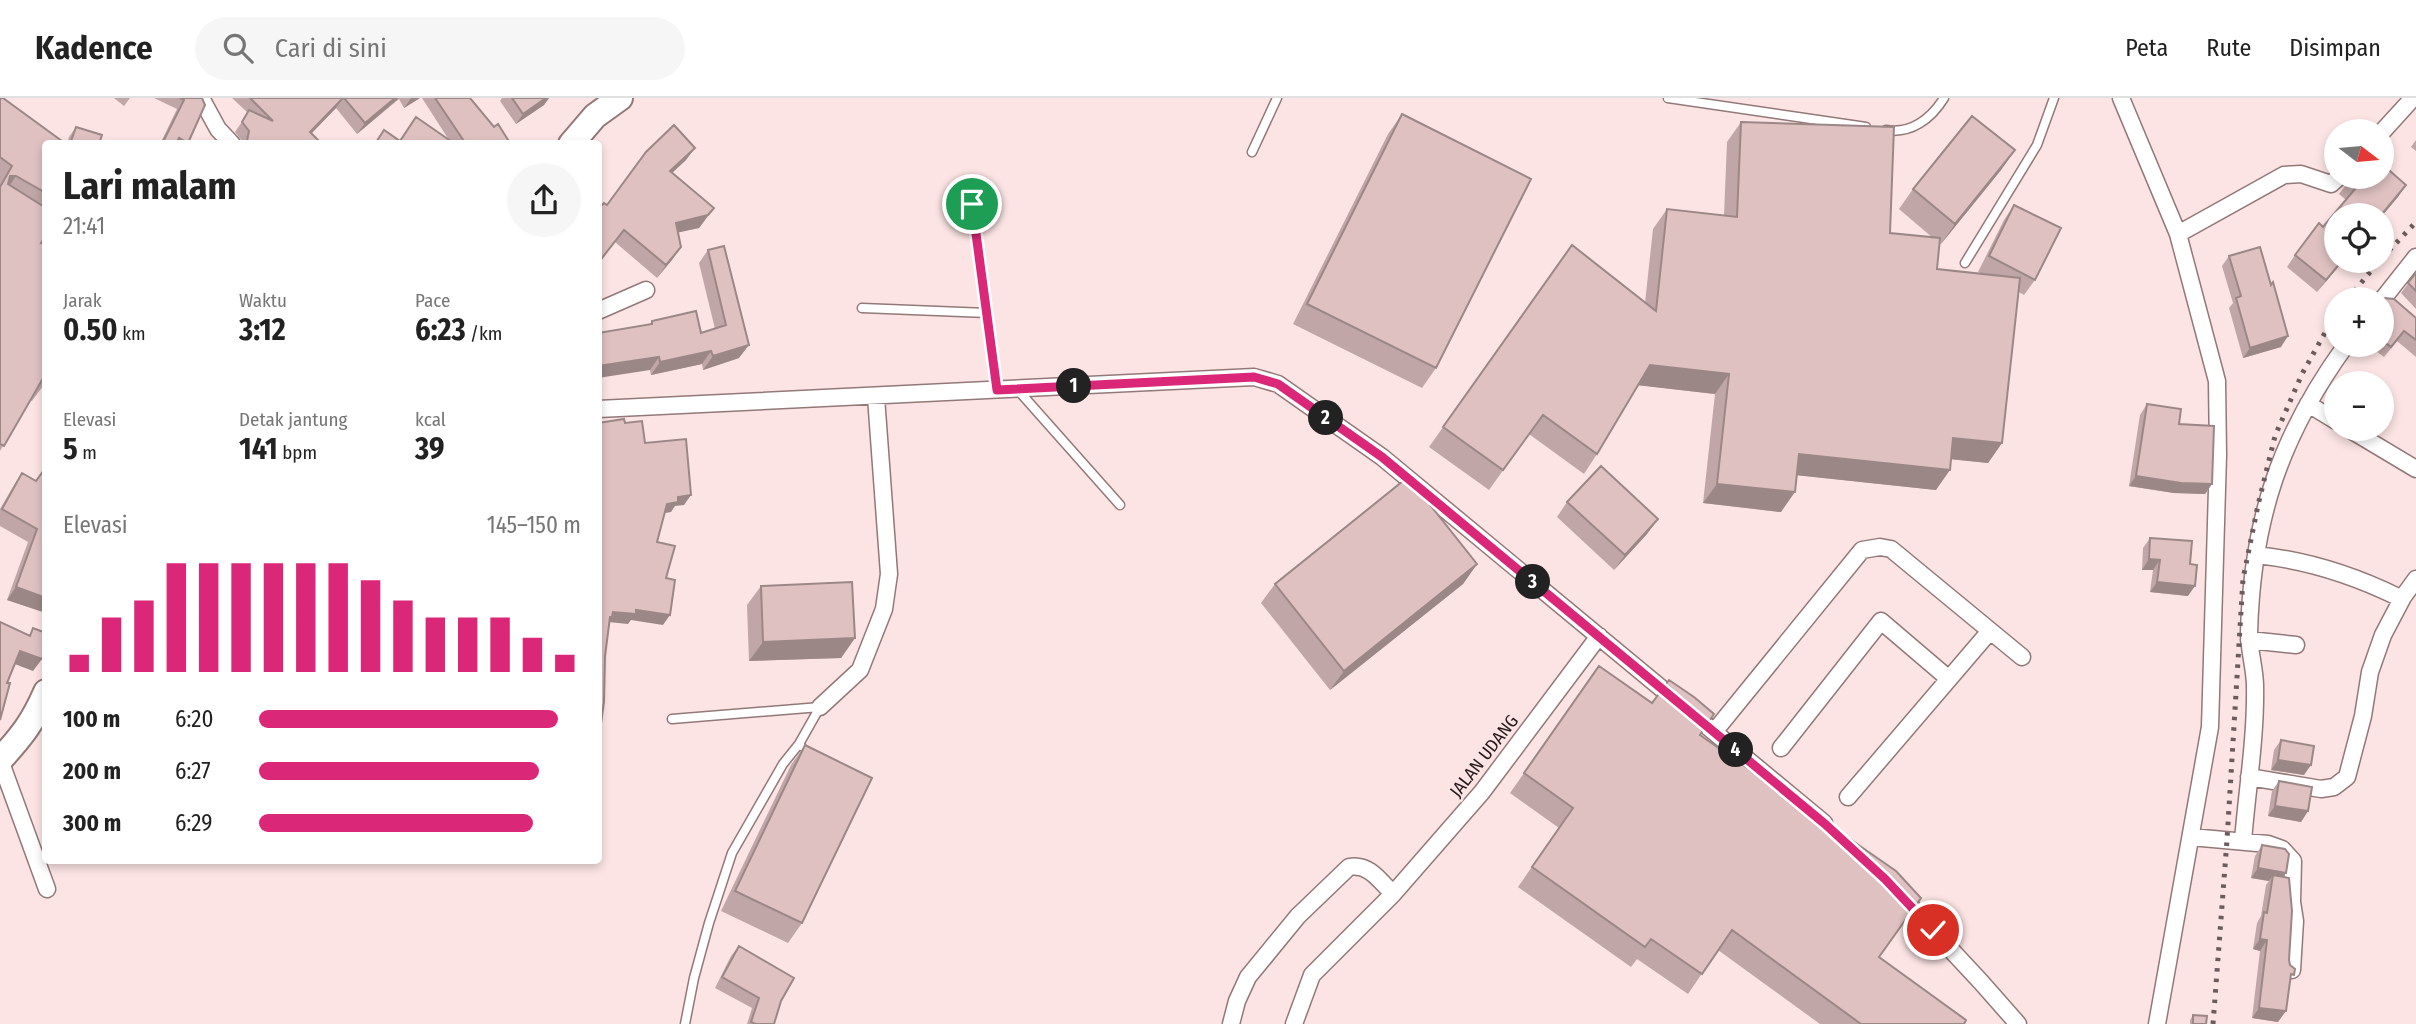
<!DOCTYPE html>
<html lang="id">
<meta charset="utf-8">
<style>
body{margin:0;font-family:"Fira Sans Condensed",sans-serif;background:#f6f6f6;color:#222;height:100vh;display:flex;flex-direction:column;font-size:26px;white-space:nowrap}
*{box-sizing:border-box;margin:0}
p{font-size:23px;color:#767676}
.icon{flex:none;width:38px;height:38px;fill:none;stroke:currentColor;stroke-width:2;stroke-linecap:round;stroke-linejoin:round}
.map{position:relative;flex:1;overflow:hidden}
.drawer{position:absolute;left:42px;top:42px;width:560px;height:724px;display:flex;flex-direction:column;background:#fff;border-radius:7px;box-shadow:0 4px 10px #0003}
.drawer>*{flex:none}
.needle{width:46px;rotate:106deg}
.controls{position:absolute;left:2324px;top:21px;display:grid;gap:14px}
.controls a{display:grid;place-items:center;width:70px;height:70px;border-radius:50%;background:#fff;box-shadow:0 4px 10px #0003;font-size:35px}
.pin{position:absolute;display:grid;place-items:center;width:60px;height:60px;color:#fff;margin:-30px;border:4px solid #fff;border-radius:50%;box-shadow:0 2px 7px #0007}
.km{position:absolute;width:35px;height:35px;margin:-18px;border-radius:50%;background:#222;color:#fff;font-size:19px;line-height:35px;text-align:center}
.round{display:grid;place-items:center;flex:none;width:74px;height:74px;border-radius:37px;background:#f6f6f6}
.overview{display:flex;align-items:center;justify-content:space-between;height:119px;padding:0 21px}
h1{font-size:38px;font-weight:700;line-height:52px}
.figures{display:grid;grid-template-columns:repeat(3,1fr);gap:10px;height:119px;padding:7px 21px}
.figures div{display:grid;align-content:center}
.figures b{font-size:30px;font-weight:700}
.figures small{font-size:19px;font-weight:400}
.figures p{font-size:19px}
.chart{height:196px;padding:14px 21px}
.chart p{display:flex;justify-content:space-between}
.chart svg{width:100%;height:126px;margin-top:7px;stroke:#db2777;stroke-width:6}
ul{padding:0 21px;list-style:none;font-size:23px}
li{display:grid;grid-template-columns:112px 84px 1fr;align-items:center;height:52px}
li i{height:18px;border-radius:9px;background:#db2777}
header{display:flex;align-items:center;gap:42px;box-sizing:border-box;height:98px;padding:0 35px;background:#fff;border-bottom:2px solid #e0e0e0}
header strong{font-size:33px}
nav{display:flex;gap:38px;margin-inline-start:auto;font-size:24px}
.search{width:490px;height:63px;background:#f6f6f6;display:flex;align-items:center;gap:18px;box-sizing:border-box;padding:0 24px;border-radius:38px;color:#767676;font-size:26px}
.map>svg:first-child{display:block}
</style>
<header>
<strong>Kadence</strong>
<div class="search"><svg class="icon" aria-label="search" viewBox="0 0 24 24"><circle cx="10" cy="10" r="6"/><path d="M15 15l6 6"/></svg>Cari di sini</div>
<nav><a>Peta</a><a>Rute</a><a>Disimpan</a></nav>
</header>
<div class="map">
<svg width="2416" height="926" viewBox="0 0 2416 926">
<rect width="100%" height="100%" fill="#fce4e4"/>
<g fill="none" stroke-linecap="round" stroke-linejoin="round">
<g stroke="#937878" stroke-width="11">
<path id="service" d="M1668,0l198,29
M1886,32c25,4 45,-11 58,-32
M1252,54l25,-54
M972,106l25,186
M1965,165l72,-118 17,-47
M862,210l125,5
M1017,291l103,116
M672,621l148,-12
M801,648l-2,-2 21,-37
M685,926l9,-46 15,-55 23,-70 51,-89 16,-20"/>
</g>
<g stroke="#937878" stroke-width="19">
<path id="minor" d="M201,0l17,31 14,15
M2121,0l57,136 39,147 1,74 -8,272 -53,297
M2382,34l31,-34
M2178,136l106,-59 17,-1 30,10 8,-7
M2382,202l34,-43
M598,213l48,-21
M2308,306l28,17
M598,311l656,-32 24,7 104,73 442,366
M2349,331l67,40
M2256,457c50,5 97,20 142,42h5l13,-18
M2249,542l47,5
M820,609l40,-37 24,-61 5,-35 -13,-177
M1714,634l148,-182 18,-3 11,2 131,108
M1781,650l100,-127 68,58
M0,662l47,129
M2249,679l72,12 13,-2 13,-10 16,-61 7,-44 13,-37 20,-38
M1848,699l142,-166
M2191,739l77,7 14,5 11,12 -1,41 3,19 -3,49
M2243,743c4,-51 13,-104 12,-155 0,-17 -6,-35 -6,-53 3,-113 31,-197 97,-288
M1899,796l82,88 37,42
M1231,926l6,-23 11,-24 50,-61 51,-49c20,-4 31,14 44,27
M1294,926l18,-49 81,-81 89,-102 117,-156"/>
</g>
<g stroke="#937878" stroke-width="28">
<path id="primary" d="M571,46l24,-28 25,-18
M0,662c22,-24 33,-38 46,-68"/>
</g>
<use href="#service" stroke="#fff" stroke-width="8"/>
<use href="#minor" stroke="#fff" stroke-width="16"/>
<use href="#primary" stroke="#fff" stroke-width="24"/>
<path stroke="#6b5b5c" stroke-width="5" stroke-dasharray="3.5 7" stroke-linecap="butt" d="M2382,160l34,-36
M2348,201l31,-38
M2213,926l14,-184 16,-261 15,-74 17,-69 27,-62 34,-61"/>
</g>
<path fill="#c0a6a6" d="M114,0h16l-6,8z
M154,0h48l3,7 -17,39h-28l17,-35z
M232,0h188l-16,10 -5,-9 -42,35 -21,-26 -24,25 -71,11 1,-3 -7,-9 13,-19z
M422,0h48l39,46h-134l25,-3 49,-1z
M502,0h47l-5,7 -28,19 -16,-23z
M0,2l46,44v92l-5,7 5,139 -14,19 -2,-1 -30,51z
M1402,16l34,254 -14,20 -129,-64 95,-190z
M1741,24l149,111 43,5 -34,-29 14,-20 102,-39 -14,20 -60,74 -2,-1 -2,26 46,5 -5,-2 26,-52 10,-15 21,75 -11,15 -5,-3 -17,151 -14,20 -37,-4 -15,31 -139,-15 -16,37 -78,-9 12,-109 -77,-9 -41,69 -13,20 -55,-40 -40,56 -60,-43 143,-202 73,58 8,-74 14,-20 57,6 3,-73z
M76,29l23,17h-32l2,-7z
M2416,42v11l-5,-4z
M686,62l-14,13 33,47 -6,8 -21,4 3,15 -24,31 -42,-36 -17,22v-55z
M2348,84l50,15 -62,18 7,46 -26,31 -30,-25 8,-12 28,-28 23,-27 -7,-6z
M708,152l31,108 -36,12 -1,-6 -51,11 -1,-5 -1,-45 3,-4 49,12 14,-4 -16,-66z
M2229,158l52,91 -38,11 -14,-50 4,-5 -11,-37z
M2416,175v36l-15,-16z
M2382,203l34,17v39l-19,-16 -13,16 -16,-12h14z
M2147,306l32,20 33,60 -7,10 -31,-1 -45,-7 11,-71z
M22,375l14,8 10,132 -39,-13 21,-58 -28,-16v-17l14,-24z
M1567,404l91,17 -11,15 -33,36 -57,-53z
M2150,440l38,58 -38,-4 3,-22h-11l1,-22z
M1477,466l-14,20 -133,106 -69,-87 14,-19z
M761,488l94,52 -14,20 -92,3 -2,-56z
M1599,568l101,69 179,222 85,67h-144l-102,-74 -30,44 -51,-35 -6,8 -113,-80 41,-59 -49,-35z
M2281,642l23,35 -33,-5 3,-20z
M805,647l-3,178 -14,20 -67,-32 70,-146z
M2279,683l29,30 -7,11 -33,-6 4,-25z
M2262,747l21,32 7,104 -12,41 -26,-4 8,-67 -7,-2 4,-26 4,-7 5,-31 3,-4 -18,-3 4,-22z
M739,848l35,78h-27l5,-16 -37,-20 16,-32z
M2193,917l13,9h-16v-4z"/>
<path fill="#9c8787" d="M343,0l-7,10 -33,34 7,-10z
M395,0h4l-42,36 8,-11z
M411,0h9l-16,10z
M546,0h3l-5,7 -28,19 7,-10z
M695,50l-9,12 -25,23 9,-12z
M2015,52l-14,20 -60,74 14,-20z
M10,78h6l-13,19z
M2406,87l-8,12 -16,19 -1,-1z
M714,110l-15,20 -32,7 9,-12z
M681,149l-9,13 -15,18 9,-13z
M2342,163h1l-26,31 9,-12z
M2288,238l-7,11 -38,11 7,-10z
M749,247l-10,13 -36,12 10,-14z
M711,253l-9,13 -51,11 9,-13z
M659,259l-9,13 -52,8v-12z
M1650,267l79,9 -14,20 -79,-9z
M1953,340l49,5 -14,20 -49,-5z
M1799,356l151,16 -14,20 -151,-16z
M2136,378l76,8 -7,10 -31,-1 -45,-7z
M1717,386l78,8 -14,20 -78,-9z
M691,397l-7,10 -9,1 -4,6 -11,2 7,-10 11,-7z
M1658,421l-11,15 -33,36 11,-15z
M2149,461l11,1 -7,10h-11z
M1477,466l-14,20 -133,106 14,-19z
M2157,484l38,4 -7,10 -38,-4z
M16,489l30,11v15l-39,-13z
M636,512l34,5 -7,10 -32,-5 -3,4 -20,-2 -5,5 10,-15z
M855,540l-14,20 -92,3 14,-19z
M20,553l22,8 -9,12 -21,-8z
M2278,662l33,5 -7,10 -33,-5z
M2275,708l33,5 -7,11 -33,-6z
M2258,770l28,5 -7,10 -6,-8 -4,6 -18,-3z
M2260,841l7,1 -7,11 -7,-2z
M2259,910l27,3 -8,11 -26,-4z"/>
<path fill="#dfc1c1" stroke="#9c8787" stroke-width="2" d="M1,0h2l63,46h-20v49l-30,-17h-6l-2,8 38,24v28l-5,7 5,2v137l-4,-2 -38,66 -4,-2v-257l12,-21 -12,-9v-57z
M180,0h22l3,7 -17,38 -9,-5 -3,6h-14l22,-44z
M250,0h93l-33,34 12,12h-80l5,-3 2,-10 -7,-9 7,-12 24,11z
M344,0h51l-30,25z
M435,0h35l24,29 4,-3 12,19 -2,1h-42z
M512,0h34l-23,16z
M1402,16l129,65 -95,189 -129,-64z
M1972,18l43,34 -60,74 -42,-35z
M416,19l39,27h-80l9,-14 16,11z
M1741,24l153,5 -4,106 50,5 -3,31 83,9 -18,165 -49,-5 -3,32 -151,-16 -4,38 -78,-8 12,-110 -79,-9 -53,89 -54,-39 -40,55 -60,-43 129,-182 84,66 11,-102 70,8z
M674,27l21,23 -25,23 44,37 -6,7 -32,8 5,24 -15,18 -42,-35 -26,33v-54l6,-6 3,2 39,-53z
M76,29l26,8 -3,9h-29z
M2382,66l24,21 -24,29 2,1 -2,3v-3h-46v46h6l-16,19 -31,-25 24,-32 4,4 32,-38 -7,-7 4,-5h30z
M2014,107l47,23 -26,52 -46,-24z
M724,148l25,99 -36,11 -2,-5 -51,11 -1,-5 -61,9v-33l54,-9v-3l44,-10 5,22 25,-8 -18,-75z
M2260,149l11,38 2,-3 15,54 -38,12 -14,-50 5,-2 -12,-40z
M2416,175v18l-8,-8z
M2384,200l10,1 22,19v22l-12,-9 -13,16 -9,-7v-39z
M2147,306l34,5 -2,15 35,2 -2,58 -31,-1 -45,-7z
M624,321l1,4 17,-2 3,22 41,-4 5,56 -13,2v5l-11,2 -10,38 18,4 -9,32 9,2 -5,35 -34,-5v4l-23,-2 -1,5h-2l-5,39 -1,46 -6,43v-322z
M1601,368l57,53 -33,36 -58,-53z
M46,369v131l-30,-11 21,-58 -35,-20 20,-36 14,8z
M1408,379l69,87 -133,107 -69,-87z
M2150,440l42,3 -2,23 7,1 -2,21 -38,-4 3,-22 -11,-1z
M852,484l3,56 -92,4 -2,-56z
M0,524l30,14 3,-8 13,5v16l-4,10 -22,-8 -13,32h3l-10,37z
M1599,568l53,37 17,-23 25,17 20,17 -14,21 196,136 25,27 -42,59 87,63 -2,4h-103l-129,-94 -30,44 -51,-35 -6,8 -113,-80 41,-59 -49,-35z
M2281,642l33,6 -3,19 -33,-5z
M805,647l67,33 -70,145 -67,-32z
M2279,683l33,6 -4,24 -33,-5z
M2262,747l23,4 4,5 -3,19 -28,-5z
M2273,777l16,3 3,33 -3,49 1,5 5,4 -1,6 -3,-1 -5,37 -27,-3 8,-68 -7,-1 4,-27 3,1z
M739,848l55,32 -13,23 -7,23h-18l-5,-2 8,-24 -37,-21z
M2193,917l14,1 -1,8h-13z"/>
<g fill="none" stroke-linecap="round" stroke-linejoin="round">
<g stroke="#fff" stroke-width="14">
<path id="route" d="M972,106l25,186 257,-13 24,7 104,73 443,367 60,55 48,51"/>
</g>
<use href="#route" stroke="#db2777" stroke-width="9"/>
</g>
<g text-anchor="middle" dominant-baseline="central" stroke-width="5" stroke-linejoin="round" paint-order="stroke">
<g font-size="18" fill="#24191a" stroke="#fce4e4">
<text transform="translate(1484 658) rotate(-52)">JALAN UDANG</text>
</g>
</g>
</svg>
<div class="controls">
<a><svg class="needle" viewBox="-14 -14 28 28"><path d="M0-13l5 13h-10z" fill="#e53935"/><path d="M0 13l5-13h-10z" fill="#767676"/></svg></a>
<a><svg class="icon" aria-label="locate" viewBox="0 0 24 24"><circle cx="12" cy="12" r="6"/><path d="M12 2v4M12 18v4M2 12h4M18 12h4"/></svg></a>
<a>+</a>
<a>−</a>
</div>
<div class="pin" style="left:972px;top:106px;background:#1e9e55"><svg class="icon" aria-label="arrive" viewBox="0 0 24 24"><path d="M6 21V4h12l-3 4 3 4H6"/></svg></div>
<div class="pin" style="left:1933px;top:832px;background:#d93025"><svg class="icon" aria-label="check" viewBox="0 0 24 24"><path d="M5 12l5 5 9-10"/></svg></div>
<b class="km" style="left:1074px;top:288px">1</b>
<b class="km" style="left:1326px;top:320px">2</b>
<b class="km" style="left:1533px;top:484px">3</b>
<b class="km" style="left:1736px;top:652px">4</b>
<section class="drawer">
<div class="overview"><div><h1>Lari malam</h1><p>21:41</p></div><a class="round"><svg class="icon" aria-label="share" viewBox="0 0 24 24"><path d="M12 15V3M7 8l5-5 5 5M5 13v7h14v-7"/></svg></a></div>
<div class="figures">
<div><p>Jarak</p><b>0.50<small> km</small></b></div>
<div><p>Waktu</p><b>3:12</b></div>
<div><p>Pace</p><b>6:23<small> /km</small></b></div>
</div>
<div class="figures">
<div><p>Elevasi</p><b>5<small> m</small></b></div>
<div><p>Detak jantung</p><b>141<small> bpm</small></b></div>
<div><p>kcal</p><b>39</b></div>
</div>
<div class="chart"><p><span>Elevasi</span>145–150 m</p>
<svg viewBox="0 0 160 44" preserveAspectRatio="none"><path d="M5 44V38M15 44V25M25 44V19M35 44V6M45 44V6M55 44V6M65 44V6M75 44V6M85 44V6M95 44V12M105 44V19M115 44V25M125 44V25M135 44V25M145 44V32M155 44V38"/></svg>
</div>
<ul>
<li><b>100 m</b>6:20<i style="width:93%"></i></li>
<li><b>200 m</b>6:27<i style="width:87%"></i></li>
<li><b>300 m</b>6:29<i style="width:85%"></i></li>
</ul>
</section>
</div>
